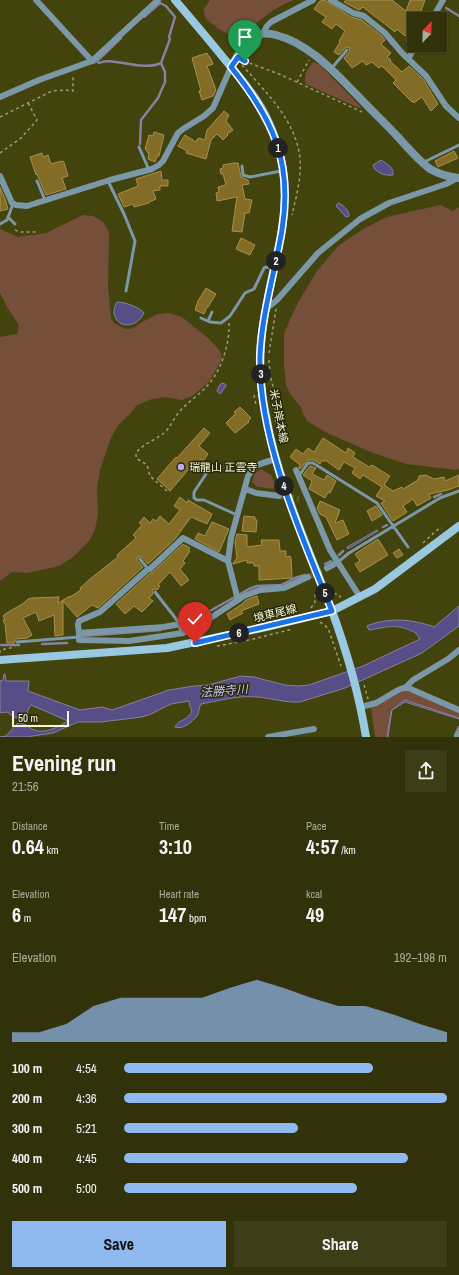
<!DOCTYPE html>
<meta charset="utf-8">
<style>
body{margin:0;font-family:"Archivo Narrow","Noto Sans JP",sans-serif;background:#3d3e18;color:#f1f3f6;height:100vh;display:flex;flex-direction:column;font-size:15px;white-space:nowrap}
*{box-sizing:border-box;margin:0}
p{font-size:13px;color:#a8aa9c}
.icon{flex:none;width:22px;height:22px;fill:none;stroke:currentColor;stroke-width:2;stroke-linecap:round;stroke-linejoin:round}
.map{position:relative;height:737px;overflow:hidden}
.details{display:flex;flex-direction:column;background:#32320a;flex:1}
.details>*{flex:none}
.needle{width:26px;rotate:23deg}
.fabs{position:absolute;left:407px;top:12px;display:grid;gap:8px}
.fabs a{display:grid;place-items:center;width:40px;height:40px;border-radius:0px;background:#32320a;box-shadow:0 1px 3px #0004,0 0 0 1px #4d4d2b;font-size:20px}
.scale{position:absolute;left:12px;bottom:10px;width:57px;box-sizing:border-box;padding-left:4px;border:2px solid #f5f7d4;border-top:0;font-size:11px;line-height:14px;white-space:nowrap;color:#f5f7d4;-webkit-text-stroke:3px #29290c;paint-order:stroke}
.pin{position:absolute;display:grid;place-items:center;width:34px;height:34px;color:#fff;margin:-41px -17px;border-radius:50% 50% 50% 0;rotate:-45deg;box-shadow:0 0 4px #0007}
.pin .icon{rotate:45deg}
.km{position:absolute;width:20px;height:20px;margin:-10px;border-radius:50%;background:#222;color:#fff;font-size:11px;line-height:20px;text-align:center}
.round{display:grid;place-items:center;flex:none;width:42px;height:42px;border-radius:0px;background:#3d3e18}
.head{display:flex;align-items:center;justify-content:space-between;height:68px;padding:0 12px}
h1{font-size:22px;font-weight:800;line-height:30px}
.metrics{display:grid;grid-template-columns:repeat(3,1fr);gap:6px;height:68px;padding:4px 12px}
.metrics div{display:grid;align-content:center}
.metrics b{font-size:20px;font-weight:800}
.metrics small{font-size:11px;font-weight:400}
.metrics p{font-size:11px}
.chart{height:112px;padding:8px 12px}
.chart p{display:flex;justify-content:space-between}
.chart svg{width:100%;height:72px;margin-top:4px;fill:#90b9f0;opacity:.7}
.cta{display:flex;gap:8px;margin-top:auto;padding:8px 12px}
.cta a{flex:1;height:46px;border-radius:0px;background:#90b9f0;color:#111;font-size:16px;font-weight:800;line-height:46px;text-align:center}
.cta a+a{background:#3d3e18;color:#f1f3f6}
ul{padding:0 12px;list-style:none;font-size:13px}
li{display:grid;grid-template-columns:64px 48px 1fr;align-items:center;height:30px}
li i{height:10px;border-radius:5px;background:#90b9f0}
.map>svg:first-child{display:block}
</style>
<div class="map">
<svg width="459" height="737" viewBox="0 0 459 737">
<rect width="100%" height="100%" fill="#43430e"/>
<path fill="#754f3a" d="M210,0h84c-15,6 -27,13 -39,25 -4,4 -7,11 -14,12 -8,0 -20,-6 -26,-11 -7,-5 -11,-7 -11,-17z
M314,62l6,3 41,42 -2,1 -53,-24c-3,-8 2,-17 8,-22z
M440,205l13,6 6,-4v262l-3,1 -50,-6 -33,-11 -46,-20 -20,-12 -4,-7 -2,-7 -11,-13 -4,-9 -2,-21v-30l7,-17 9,-18 17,-28 21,-25 27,-18 22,-11z
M83,215l10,1 10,6 6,10 -1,54 3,32 3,5 9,5 5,1 6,-1 8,-6 16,-8 10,-1 14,4 27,22 11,12 2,8 -13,23 -17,14 -10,4 -17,-3 -13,2 -15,6 -8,10 -10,9 -8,14 -11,32 -3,19 1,26 -3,14 -5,11 -17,17 -14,9 -32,7 -15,-1 -12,9v-244l17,-3 2,-9 -12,-18 -7,-14v-64l18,8 28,-4z
M261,469l10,6 6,14 -20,-2 -5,-5 3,-9z
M405,690l54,22v6l-54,-18 -15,9 -3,28h-12l-4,-30 27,-15z"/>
<path fill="#574e87" stroke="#86819e" d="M381,160c6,4 13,7 12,15 -8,1 -18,-2 -20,-10z
M338,203c4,1 12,8 11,13l-3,1 -10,-11z
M117,302c8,0 22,5 27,11 -12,23 -39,9 -27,-11z
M222,383l3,1 1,2 -6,8 -3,-3 2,-5z
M377,530l1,1 -30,18 -1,-2 2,-1z
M459,606v20l-37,27 -77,35 -45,14c-14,1 -29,-4 -43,-5 -19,-2 -38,4 -56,7 -3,4 -1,8 -4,12 -5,6 -14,14 -22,11 5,-9 14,-6 17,-17l-2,-3 -1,-6 -18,3 -20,10 -9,3 -41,5h-23l-25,11 -27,4h-26l6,-1 12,-13c6,0 9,3 14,6 13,6 25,-2 36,-8l-37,-16 -3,5 -1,6 -5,3 -8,-2 -7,-5 -7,1v-32l3,-1 1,-6h1l1,7h23l-1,10 52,19 22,-3 10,3 57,-20 25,-4 14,-1 33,-9 13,1 31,8 13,1 11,-1 54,-19 57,-27 -4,-6c-18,-10 -29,-6 -47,-3l-2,-4c21,-9 46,-7 67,1z
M405,700l54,18v1l-54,-17 -13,8 -4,27h-1l4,-27z"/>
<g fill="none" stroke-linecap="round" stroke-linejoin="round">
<path stroke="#86819e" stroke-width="2.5" d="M446,8l13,8
M97,61l2,2c12,-7 43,9 62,0l9,-24 -1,-2 6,-20 -9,-11 -6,-3 -16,14
M93,63l4,-2 24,-23
M140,144l1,-24 17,-22 7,-16v-10l-4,-9
M434,497l7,-3
M383,527l4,-2
M339,555l4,-4
M325,564l6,-3
M181,627l5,-1 15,-10 48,-27 8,-3 24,-1 14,-7 10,-3
M83,636l78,-6
M42,644l25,-1
M1,645h18
M455,735l4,-8"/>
</g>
<path fill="#836c26" stroke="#a8904e" d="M325,0l26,17 11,3 20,16 3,4 -4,4 10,9 -4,4 4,3 -1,1 12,11 7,-6 14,13 15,25 -7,7 -9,-14 -8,6 -1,-2 -1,1 -19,-19 3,-3 -14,-14 -3,2 -7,-6 -6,3 -3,-4 -11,7 -8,-10 6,-7 -1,-4 -4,1 -6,7 -5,-3 6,-10 -1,-1 6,-10 -9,-7 -4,5 -10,-7 4,-5 -12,-8 6,-8z
M346,0h46l14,11 4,-11h15l-4,11 4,4 -4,4h-7v7l-9,10 -8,-7 -2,3 -32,-25 -4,3 -15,-8z
M207,53l2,4h1l3,7 -6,2 9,24 -3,6 -11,4 -3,-9h2l-9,-33z
M224,111l5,4 -3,6 7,9 -6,4 1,1 -5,5 -6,-6 -6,6 -5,19 -20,-6 1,-2 -9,-5 7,-11 11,7 2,-4 7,2 2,-10z
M154,132l10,3 -5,21h-2l-2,6 -7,-3 1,-6 -2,-1v-2l-2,-1 4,-14 4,1z
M454,151l4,7 -20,9 -3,-6z
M42,153l1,4 5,-2 3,9 11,-3 2,1 4,14 -6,2 4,11 -20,6 -9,-21 -1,1 -6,-18z
M234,163h4l3,14 7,3 1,4 -7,1 3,14 7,1 -3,13h-4l-3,19 -10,-1 5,-34 -20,4 -1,-8 3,-1 -1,-5 8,-2 -3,-11h-2l-1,-5 3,-1v-3z
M161,171l1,9h6v6h-8v4l-7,1 3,8 -7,3v1l-15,4 -1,-3 -9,3 -6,-13 20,-8 -2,-7z
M0,187l5,12 3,10 -8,2z
M241,238l14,7 -5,10 -14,-6z
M206,288l10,6 -8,13h-1l-3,7 -9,-4 3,-9z
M240,407l11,11 -3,3 1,1 -14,11 -9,-10 10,-10 -2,-1z
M204,428l6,5 -11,13 9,8 -5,7 -2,-2 -4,4 -2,-1 -25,29 -13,-12 19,-22 1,1z
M323,438l23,15 2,-5 7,5 -2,4 16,10 3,-2 18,11 -6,9 9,6 9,-4 1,2 15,-9 1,-4 7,-1 8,4 10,-2 1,4 14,-6v11l-11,4 -19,4 2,4 -14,8 -4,-7 -10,7 4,6 -14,9 -12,-18 4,-2 -9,-5 6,-9 -19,-12 -3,4 -8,-6 3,-5 -11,-6 -5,8 -14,-10 -1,2 -2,-2 -2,4 -6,-4h-6l-8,9 -1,-2 1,-2 -10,-8 6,-8 7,5 5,-6 6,4z
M310,466l6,2 -4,6 12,6 3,-5 9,6 -6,12 -2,-1 -3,6 -16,-9 3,-8 -9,-6z
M180,497l7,6 1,-3 24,14 -5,10 -16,-7 -16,22 -27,25 -6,-7 -4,-1 -1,4 6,7 -45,41 -6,-3 -15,12 -14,-16v34l-8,1 -1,-21 -15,6 -3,-9 -13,6 9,17 -5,3 -11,1 -2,4h-7l-2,-19 -2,-4 2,-1 -2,-3 2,-2 19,-11 4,-4 4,-1 27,-1 -1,6 12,-7v1l11,-7 -1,-2 10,-9 28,-22 -1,-2 19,-17 -3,-3 9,-10 -3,-2 5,-6 6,6 3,-4 3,2 4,-5 9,8 11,-14 -6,-4z
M320,501l20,9 -5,13 8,-3 6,14 -12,6 -11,-23 -6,-3 -3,-6z
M376,506l6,9 -10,6 -5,-10z
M244,516l11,1v3h2l-1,12 -14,-1z
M212,522l17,7 -10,23 -24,-13 3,-6 7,3z
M237,534l10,1v12l15,-2 -1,-5h18l1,11h6v6l4,-1 1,2 1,20 -33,2v-14h-5v-3h-7v-3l-14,4v-1l4,-5 -2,-16z
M378,539l10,16 -28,17 -5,-8 5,-3 -5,-7z
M183,544l7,4 -2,2 2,1 -7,10 2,2 -5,6 9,11 -8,6 -11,-14 -12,13 2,1 -3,4 -3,-1 -2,2 1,3 -4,4 4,3 -11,11 -8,-6 -9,8 -9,-10 33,-30 4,-2z
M399,549l4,6 -6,3 -4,-5z
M257,596l2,8 -18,7 2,2 -13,7 -3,-6 15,-10 4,-4z"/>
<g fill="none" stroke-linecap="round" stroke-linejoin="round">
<path stroke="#5e5e2c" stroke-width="6" stroke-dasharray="6 3" stroke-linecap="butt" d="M279,496l20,3
M308,577l19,-9"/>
<path stroke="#9c9d71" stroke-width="1.5" stroke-dasharray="3 3" stroke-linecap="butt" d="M244,61l35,13 83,38
M242,65c27,31 62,63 58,108 -1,14 -5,29 -8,42
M297,82l12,-22
M0,117l52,-26 13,-1 8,1v-16
M0,153l21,-15 16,-18 -9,-17
M15,230l5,2h16
M269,353l7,-44
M269,360l1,15 5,19 1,30
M254,395l2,10
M167,491l-17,-15 -3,-11 -11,-7v-5c7,-9 19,-13 28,-20 7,-6 10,-16 16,-22 8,-9 19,-16 27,-25 14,-14 23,-43 22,-63
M423,543l14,-13 5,-2
M334,593l7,4
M311,608l4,-6v-10
M254,621l13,-3
M320,622l8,6 13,38
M217,646l28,-5 48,-12
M0,653v-3l15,-3
M364,685l4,14"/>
<path stroke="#7a98a7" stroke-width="3" d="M331,69l16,-19
M139,147l10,23
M424,162l35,-17
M242,166l1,9 7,2 31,-6
M37,181l8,19
M108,181l16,33 11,27 -9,50
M9,218l6,6
M0,224l7,-4 6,-16
M201,318l9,4 11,1 9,-7 15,-23 9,-4 10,-21 2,-1 7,1
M208,321l4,-9
M198,467l8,7 -12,18v6l3,2h7l33,15
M298,477l10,-14h5l64,40 31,44
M140,559l9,11
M338,562l11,-9 91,-55 19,-7
M155,592l25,32
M17,642l62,-5"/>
<path stroke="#7a98a7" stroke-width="6" d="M36,0l56,61
M331,0l22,13 11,3 21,17 17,20 24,23 20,30 13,12
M432,19l11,-19
M263,33l4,-7 4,-4 42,-22
M408,59l8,-14
M0,97l39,-17 53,-19 66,-61
M0,176l12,27 4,2 11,1 83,-26 42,-11 7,-4 4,-4 15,-28 5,-4 21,-13 9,-8 18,-41
M266,309l11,-9 41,-47 42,-34 29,-16 57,-19 12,-6
M296,470l34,80 30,47
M245,489l11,4 23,3
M228,561l3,-23 17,-62c7,-13 15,-13 28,-17
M327,568l11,-6
M79,633l-1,-8 1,-4 21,-9 47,-42 3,-1 33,-31 45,23 10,39
M183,633l-3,-9 -16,3 -85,6v7l50,1 54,-8 9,-3 52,-34 16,-6 24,-2 24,-11
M406,687l53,23
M361,707l15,-4 22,-13 8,-3 7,-7 35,-21 11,-9
M268,737l46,-8
M457,737l2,-3"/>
<path stroke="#7a98a7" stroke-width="8" d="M231,67c6,-10 13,-25 24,-31 7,-4 14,-3 21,-1 34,9 58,37 82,61 13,14 27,27 40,41 10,11 20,23 32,32 9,5 19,8 29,9"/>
<path stroke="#98c9e1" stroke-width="8" d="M175,0c17,20 34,40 51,61 16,19 33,39 43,62 35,77 2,134 -7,210 -3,27 -2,56 4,83 12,68 42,130 66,195 15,41 27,83 34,126
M0,660l167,-12 99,-21 66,-16 43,-22 84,-63"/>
</g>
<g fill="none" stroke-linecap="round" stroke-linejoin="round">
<g stroke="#fff" stroke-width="8">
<path id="route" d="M195,643l137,-32c-31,-77 -74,-172 -72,-256 2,-42 15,-84 22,-125 11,-68 -9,-111 -51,-163l7,-10 7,4"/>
</g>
<use href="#route" stroke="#1a73e8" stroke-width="5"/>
</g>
<circle fill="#b6acf8" stroke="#29290c" stroke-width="1.5" cx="181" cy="467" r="4"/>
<g text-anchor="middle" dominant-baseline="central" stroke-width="3" stroke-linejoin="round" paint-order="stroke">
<g font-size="11" fill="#f5f7d4" stroke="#29290c">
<text transform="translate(279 416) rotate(79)">米子岸本線</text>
<text transform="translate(275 613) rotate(-14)">境車尾線</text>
</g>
<g font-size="11" fill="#f5f7d4" stroke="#29290c" text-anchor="start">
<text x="189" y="467">瑞龍山 正雲寺</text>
</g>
<g font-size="12" font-style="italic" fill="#c6c0f5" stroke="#29290c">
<text transform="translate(224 691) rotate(-5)">法勝寺川</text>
</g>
</g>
</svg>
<div class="fabs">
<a><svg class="needle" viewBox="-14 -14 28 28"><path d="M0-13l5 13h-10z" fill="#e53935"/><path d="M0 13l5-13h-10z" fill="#a8aa9c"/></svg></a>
</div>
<div class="scale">50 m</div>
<div class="pin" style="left:245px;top:61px;background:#1e9e55"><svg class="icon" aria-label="arrive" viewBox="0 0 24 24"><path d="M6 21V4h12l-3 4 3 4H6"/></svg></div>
<div class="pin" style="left:195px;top:643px;background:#d93025"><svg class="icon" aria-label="check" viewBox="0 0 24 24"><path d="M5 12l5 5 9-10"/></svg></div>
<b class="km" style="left:278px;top:148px">1</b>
<b class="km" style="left:276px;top:261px">2</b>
<b class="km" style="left:261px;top:374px">3</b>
<b class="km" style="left:284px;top:486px">4</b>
<b class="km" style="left:325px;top:593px">5</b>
<b class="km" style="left:239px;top:633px">6</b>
</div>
<section class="details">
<div class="head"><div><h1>Evening run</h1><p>21:56</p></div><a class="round"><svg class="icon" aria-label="share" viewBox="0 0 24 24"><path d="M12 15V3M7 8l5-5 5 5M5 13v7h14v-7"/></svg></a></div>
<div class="metrics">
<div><p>Distance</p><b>0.64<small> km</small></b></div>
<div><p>Time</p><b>3:10</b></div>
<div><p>Pace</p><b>4:57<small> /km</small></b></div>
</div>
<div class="metrics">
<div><p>Elevation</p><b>6<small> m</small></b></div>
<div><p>Heart rate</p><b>147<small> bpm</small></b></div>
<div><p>kcal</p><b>49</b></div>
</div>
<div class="chart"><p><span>Elevation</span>192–198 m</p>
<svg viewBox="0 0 160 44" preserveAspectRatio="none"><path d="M0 44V38L10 38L20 33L30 22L40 17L50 17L60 17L70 17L80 11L90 6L100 11L110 17L120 22L130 22L140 27L150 33L160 38V44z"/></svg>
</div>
<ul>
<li><b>100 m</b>4:54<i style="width:77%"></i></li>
<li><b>200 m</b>4:36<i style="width:100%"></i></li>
<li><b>300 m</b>5:21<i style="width:54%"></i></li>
<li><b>400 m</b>4:45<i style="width:88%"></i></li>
<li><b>500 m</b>5:00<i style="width:72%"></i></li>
</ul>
<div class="cta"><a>Save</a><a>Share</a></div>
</section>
